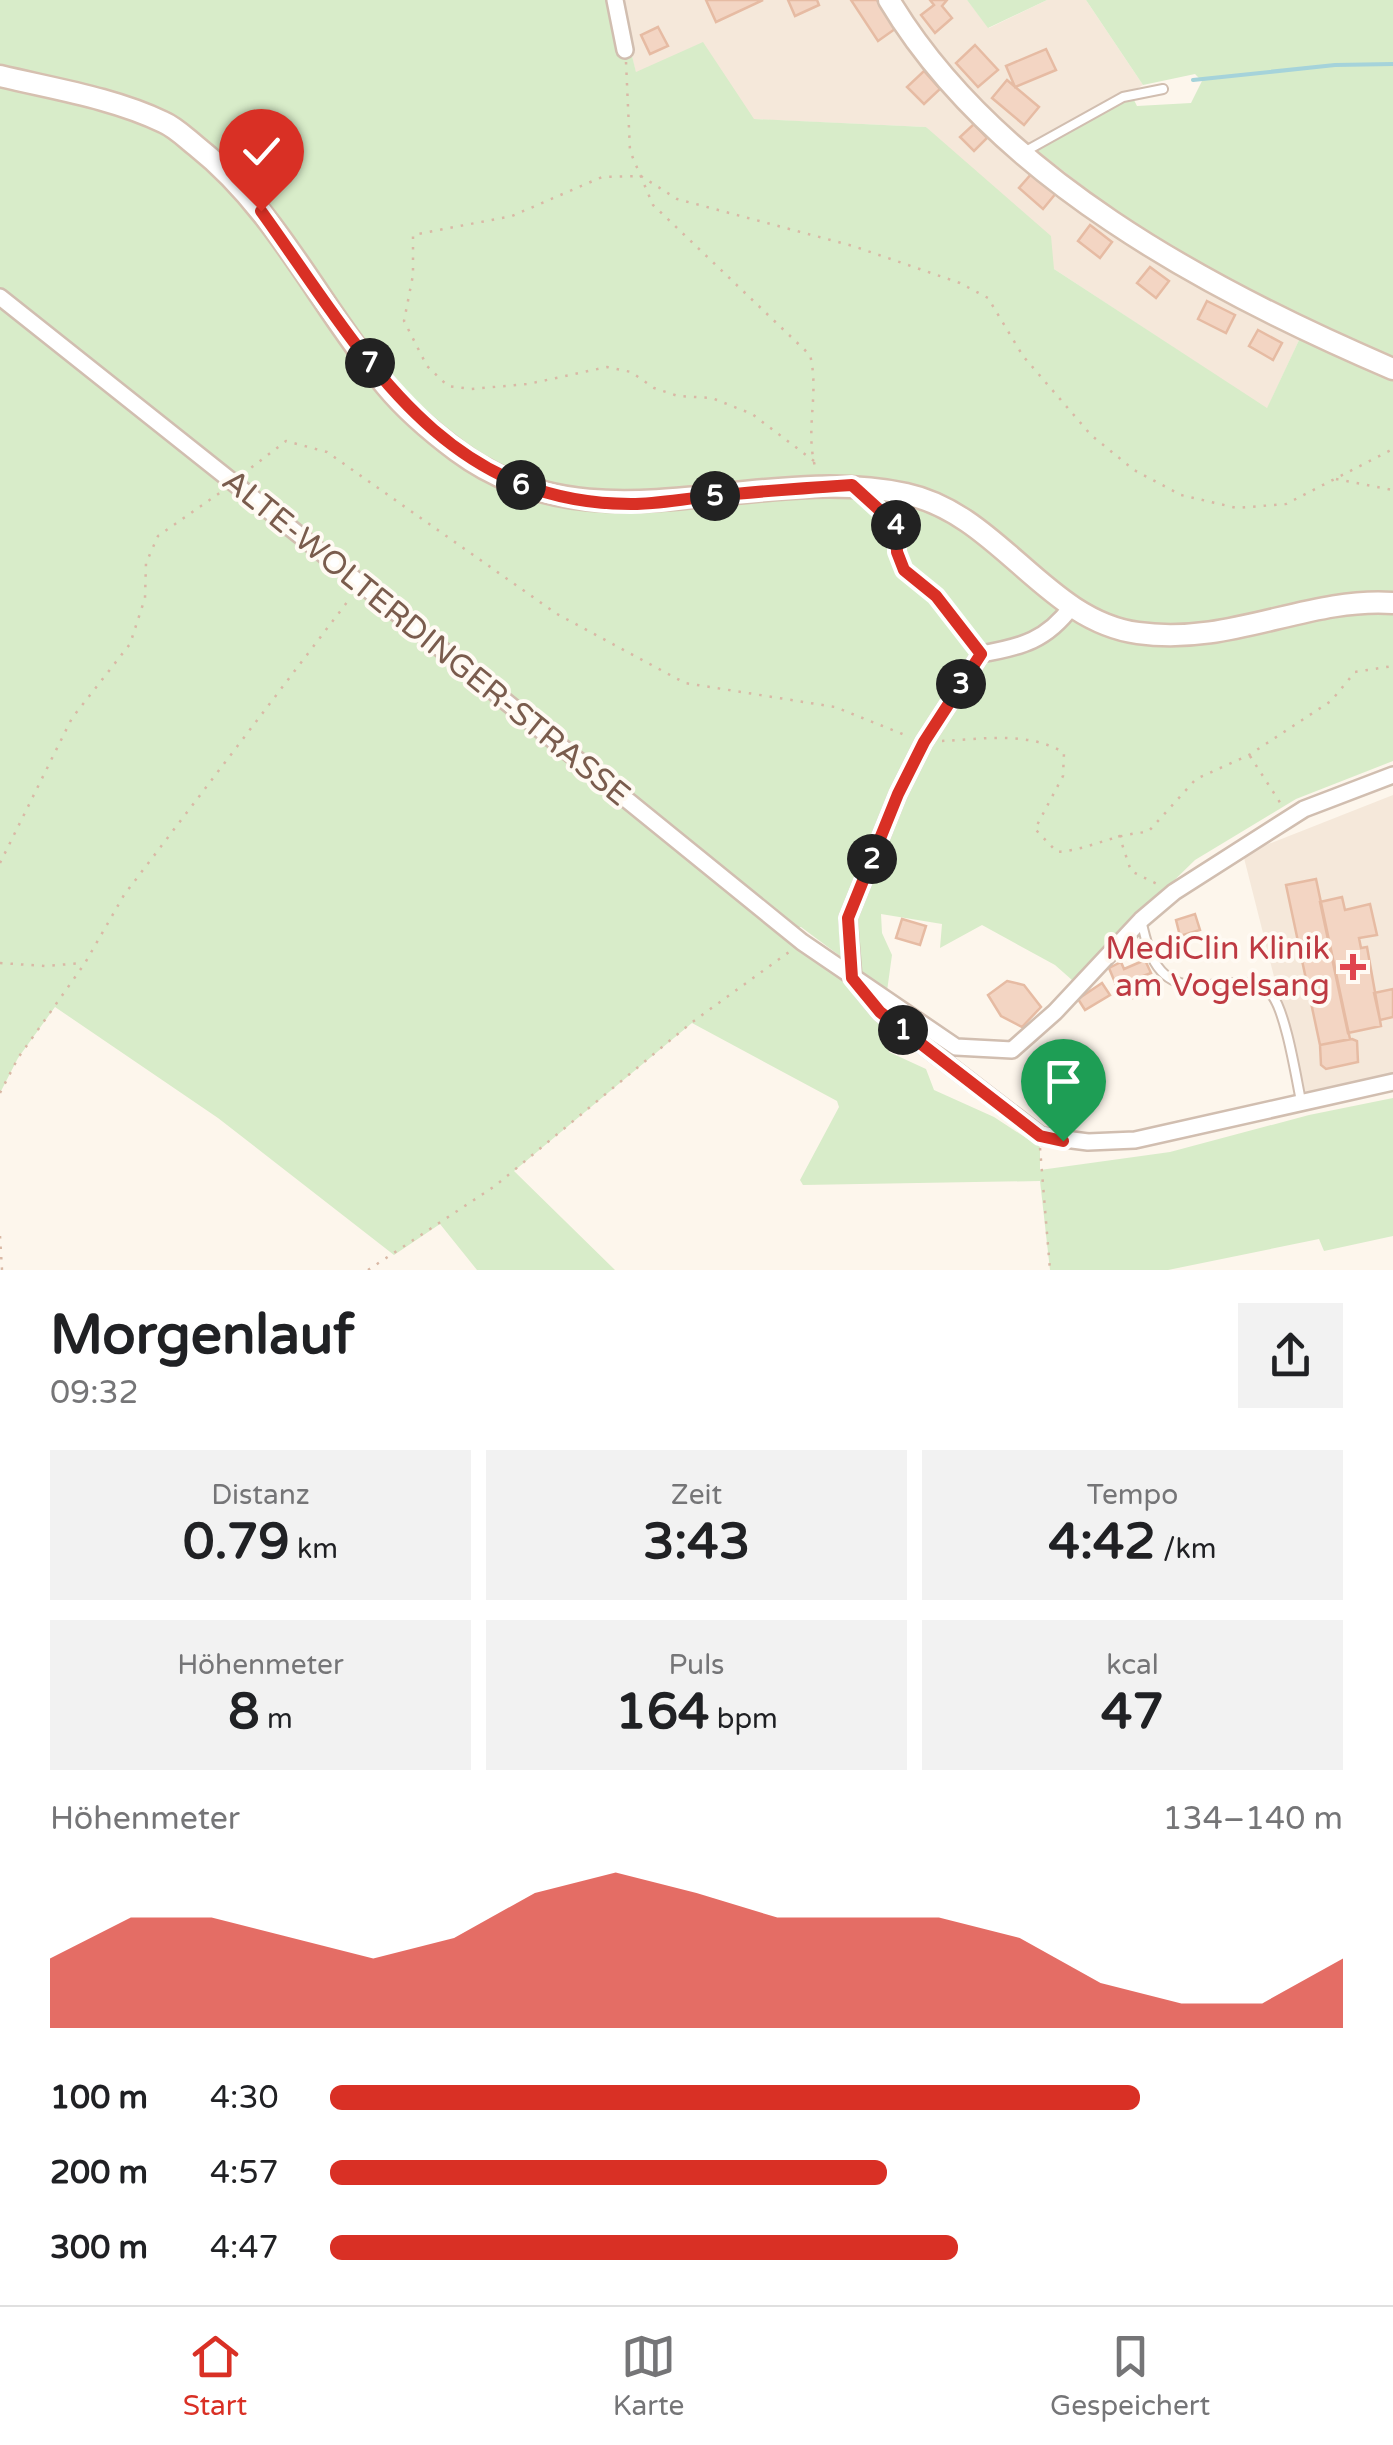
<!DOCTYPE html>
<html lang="de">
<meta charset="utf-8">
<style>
body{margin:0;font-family:"Varela Round",sans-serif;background:#f2f2f2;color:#202124;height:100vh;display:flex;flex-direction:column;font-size:38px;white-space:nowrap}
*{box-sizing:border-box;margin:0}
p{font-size:32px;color:#757577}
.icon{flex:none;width:55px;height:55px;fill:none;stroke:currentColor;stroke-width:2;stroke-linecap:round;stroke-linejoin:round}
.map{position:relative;height:1270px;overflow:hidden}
.sheet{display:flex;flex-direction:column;background:#fff;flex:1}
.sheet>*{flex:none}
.pin{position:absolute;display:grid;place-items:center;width:85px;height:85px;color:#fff;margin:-102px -42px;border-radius:50% 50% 50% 0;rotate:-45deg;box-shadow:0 0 10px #0007}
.pin .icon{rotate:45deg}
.km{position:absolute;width:50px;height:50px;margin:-25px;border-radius:50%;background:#222;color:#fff;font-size:28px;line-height:50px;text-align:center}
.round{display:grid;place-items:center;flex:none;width:105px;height:105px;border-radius:0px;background:#f2f2f2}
.overview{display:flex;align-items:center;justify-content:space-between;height:170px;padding:0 50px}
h1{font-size:55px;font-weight:700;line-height:75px}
.figures{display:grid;grid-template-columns:repeat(3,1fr);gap:15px;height:170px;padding:10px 50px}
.figures div{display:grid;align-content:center;border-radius:0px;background:#f2f2f2;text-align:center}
.figures b{font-size:50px;font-weight:700}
.figures small{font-size:28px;font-weight:400}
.figures p{font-size:28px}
.chart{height:280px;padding:20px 50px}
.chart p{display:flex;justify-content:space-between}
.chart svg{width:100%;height:180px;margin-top:10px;fill:#d93025;opacity:.7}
ul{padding:0 50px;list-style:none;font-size:32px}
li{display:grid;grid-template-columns:160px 120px 1fr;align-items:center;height:75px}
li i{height:25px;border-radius:12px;background:#d93025}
.menu{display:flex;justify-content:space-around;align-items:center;height:140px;border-top:2px solid #e0e0e0;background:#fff;font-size:28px;color:#757577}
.menu a{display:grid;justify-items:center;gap:5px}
.menu .selected{color:#d93025}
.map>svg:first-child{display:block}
</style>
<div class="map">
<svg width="1393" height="1270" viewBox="0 0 1393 1270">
<rect width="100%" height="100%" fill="#fdf6ec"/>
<path fill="#f5e8da" d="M618,0h349l22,28 58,-28h39l57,85 -108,64 -9,12 275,175 -34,73 -213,-140 -128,-142 -173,-8 -117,-46z
M1393,795v281l-89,19 -61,-241z"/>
<path fill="#d8ecc9" d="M0,0h618l18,72 67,-30 51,77 172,8 125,109 3,33 213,139 41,-87 -58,-26 -113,-67 -102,-79 96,-55 6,12 54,-3 11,-22 -7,-7 -52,11 -57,-85h307v761l-97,38 -101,61 -123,120 -17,-15 -73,-40 -42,23 2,-24 -61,-10 1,19 10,22 -5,36 -86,-64 -14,2c43,32 95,65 102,123l37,17 8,21 60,27 46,30v23l130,-18 139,-37 84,-17v138l-69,15 -5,-12 -151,31h-118l-10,-89 -237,4 -3,-5 39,-73 -2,-6 -145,-78 -178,148 101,99h-138l-37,-46 -46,31 -176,-137 -163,-111 -37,51 -18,35z
M967,0h80l-59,28z"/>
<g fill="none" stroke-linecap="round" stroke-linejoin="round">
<path stroke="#a5d3da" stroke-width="4" d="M1193,80l142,-15 58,-1"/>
</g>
<path fill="#f3d5c3" stroke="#e6bba3" stroke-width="2.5" d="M706,0h57l-47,22z
M788,0h29l2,5 -24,11z
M851,0h26l18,29 -17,12z
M930,0h17l-5,6 10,12 -17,15 -14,-18 13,-10z
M658,27l10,19 -18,8 -9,-19z
M975,45l23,25 -20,17 -22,-24z
M1046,49l10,21 -41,17 -9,-21z
M924,71l16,18 -16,15 -17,-17z
M1007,80l32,27 -15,18 -32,-27z
M974,124l13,14 -13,13 -14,-14z
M1033,172l24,20 -14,17 -24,-21z
M1090,225l22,17 -12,16 -22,-17z
M1150,267l19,14 -13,17 -19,-15z
M1207,301l28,14 -9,18 -28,-14z
M1258,330l24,13 -9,17 -24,-14z
M1316,879l34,160 -30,6 -34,-160z
M1342,897l3,13 25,-6 7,31 -18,3 2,10 6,-1 14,79 -33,7 -28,-131z
M1195,914l5,16 -20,6 -4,-16z
M902,919l24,7 -6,19 -24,-7z
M1145,960l6,13 -8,3 6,16 -16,6 -2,-5 -10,4 -12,-29 12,-6 3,7z
M1007,981l17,4 17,22 -19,20 -21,-11 -13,-21z
M1102,983l8,12 -25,15 -7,-11z
M1393,989v28l-13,3 -6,-27z
M1352,1039l5,2 1,21 -32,7 -5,-4 -1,-20z"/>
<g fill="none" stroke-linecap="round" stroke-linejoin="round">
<g stroke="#d1beb0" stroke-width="12">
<path id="lane" d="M1024,152l99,-55 40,-8
M1141,920c3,12 6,26 11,37 27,57 91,5 120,38 14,18 24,82 29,106"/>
</g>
<g stroke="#d1beb0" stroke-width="20">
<path id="street" d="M615,0l10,50
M0,297l361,287 441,358 154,105 56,3 43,-38 86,-92 33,-28 130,-83 89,-34
M853,978l-5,-60 50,-124 26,-52 57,-88c41,-7 66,-14 91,-48
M862,990l18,22 161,124 47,6 47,-2 258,-58"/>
</g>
<g stroke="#d6c0b0" stroke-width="25">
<path id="secondary" d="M889,0c105,176 321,291 504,369
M0,76c54,13 113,22 163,46 12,5 23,16 33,24 81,64 124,161 190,240 19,23 47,47 71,65 139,103 298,10 449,43 93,20 140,127 232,139 94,13 168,-36 255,-30"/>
</g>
<path stroke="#d9b8a5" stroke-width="2.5" stroke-dasharray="2.5 8" stroke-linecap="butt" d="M626,62l4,89 23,54 157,150c10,39 -6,75 6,115
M814,461l-62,-47 -40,-16 -34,-2 -24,-8 -23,-16 -24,-5 -79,17 -57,5 -23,-3 -21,-20 -23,-45 9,-46v-40l99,-19 90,-39 39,-1 36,23 176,47 107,37 28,15 35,58 68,79 43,35 47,25 56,13 49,-4 107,-55
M243,474l43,-33 41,11 230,162 128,69 150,24 75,30
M1336,479l57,11
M876,507l21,19c0,50 10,39 40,71 12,13 23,30 34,44
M942,741c39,-2 88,-10 122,12l-1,23 -28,53 22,23c32,-2 55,-18 91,-20l48,-53 53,-24 82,-54 24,-29 38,-6
M1250,756l31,48
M1119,835l12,36 30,15
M0,863l72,-145 58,-74 15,-46 1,-35 12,-27 63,-44
M0,963l45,3 38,-3
M0,1093l18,-35 67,-95 39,-68 227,-298
M1040,1148l10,122
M0,1236l2,34
M368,1270l127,-84 196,-163 98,-71"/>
<use href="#lane" stroke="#fff" stroke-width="8"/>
<use href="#street" stroke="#fff" stroke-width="15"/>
<use href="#secondary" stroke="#fff" stroke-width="20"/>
</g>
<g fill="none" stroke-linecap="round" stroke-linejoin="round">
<g stroke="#fff" stroke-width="20">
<path id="route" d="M261,211c99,137 178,293 370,293 28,0 56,-6 84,-8 45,-5 91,-8 137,-11l45,41v26l7,18 32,26 45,58 -57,88 -26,52 -50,124 4,60 28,34 160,124 23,5"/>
</g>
<use href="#route" stroke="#d93025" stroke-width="12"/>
</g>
<path fill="#e0444e" stroke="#fffaf3" stroke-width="4" d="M1348 952h10v10h10v10h-10v10h-10v-10h-10v-10h10z"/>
<g text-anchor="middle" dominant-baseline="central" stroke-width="8" stroke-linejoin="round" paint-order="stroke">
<g font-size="32" fill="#7a5c4d" stroke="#fffaf3">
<text transform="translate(426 638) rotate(39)">ALTE-WOLTERDINGER-STRASSE</text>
</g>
<g font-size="32" fill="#be3a42" stroke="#fffaf3" text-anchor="end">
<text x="1330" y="949">MediClin Klinik<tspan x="1330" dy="37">am Vogelsang</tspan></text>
</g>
</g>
</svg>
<div class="pin" style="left:1063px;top:1141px;background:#1e9e55"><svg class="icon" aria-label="arrive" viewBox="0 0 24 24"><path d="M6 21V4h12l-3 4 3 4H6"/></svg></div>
<div class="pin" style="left:261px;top:211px;background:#d93025"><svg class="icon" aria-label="check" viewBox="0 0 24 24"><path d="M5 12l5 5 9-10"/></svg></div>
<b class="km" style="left:903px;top:1030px">1</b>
<b class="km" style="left:872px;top:859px">2</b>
<b class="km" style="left:961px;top:684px">3</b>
<b class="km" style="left:896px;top:525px">4</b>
<b class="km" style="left:715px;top:496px">5</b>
<b class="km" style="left:521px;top:485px">6</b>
<b class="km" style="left:370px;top:363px">7</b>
</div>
<section class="sheet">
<div class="overview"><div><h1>Morgenlauf</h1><p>09:32</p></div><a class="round"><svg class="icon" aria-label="share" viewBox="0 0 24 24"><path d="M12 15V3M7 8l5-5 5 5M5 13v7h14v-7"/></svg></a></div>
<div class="figures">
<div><p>Distanz</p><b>0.79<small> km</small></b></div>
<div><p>Zeit</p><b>3:43</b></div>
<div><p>Tempo</p><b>4:42<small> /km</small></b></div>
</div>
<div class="figures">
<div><p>Höhenmeter</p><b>8<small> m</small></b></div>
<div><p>Puls</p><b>164<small> bpm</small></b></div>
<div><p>kcal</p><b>47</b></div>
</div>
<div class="chart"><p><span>Höhenmeter</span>134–140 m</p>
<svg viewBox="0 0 160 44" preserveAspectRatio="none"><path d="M0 44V27L10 17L20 17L30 22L40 27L50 22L60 11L70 6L80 11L90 17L100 17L110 17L120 22L130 33L140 38L150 38L160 27V44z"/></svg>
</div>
<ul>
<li><b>100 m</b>4:30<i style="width:80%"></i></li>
<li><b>200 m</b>4:57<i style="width:55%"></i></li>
<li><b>300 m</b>4:47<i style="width:62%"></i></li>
</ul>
</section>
<nav class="menu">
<a class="selected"><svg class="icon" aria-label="home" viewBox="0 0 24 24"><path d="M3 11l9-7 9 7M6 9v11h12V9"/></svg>Start</a>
<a><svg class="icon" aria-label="map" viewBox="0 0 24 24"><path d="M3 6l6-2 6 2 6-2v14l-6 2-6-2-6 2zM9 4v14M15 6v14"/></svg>Karte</a>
<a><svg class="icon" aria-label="saved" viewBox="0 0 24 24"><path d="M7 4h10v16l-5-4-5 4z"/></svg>Gespeichert</a>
</nav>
